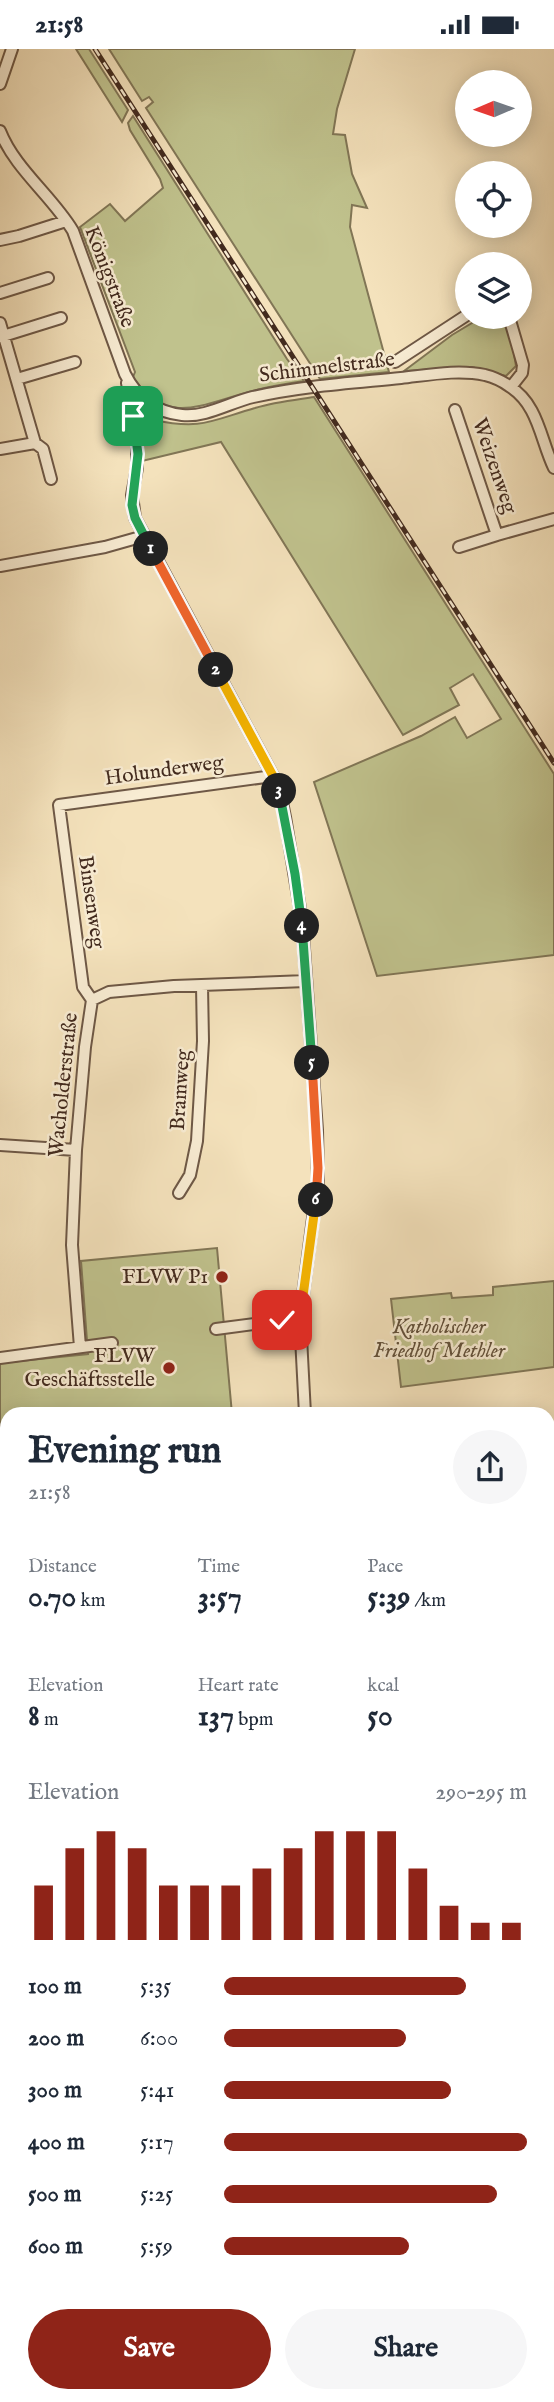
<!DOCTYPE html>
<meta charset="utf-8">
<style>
body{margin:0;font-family:"IM FELL English",serif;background:#f6f6f7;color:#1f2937;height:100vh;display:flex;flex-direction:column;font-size:26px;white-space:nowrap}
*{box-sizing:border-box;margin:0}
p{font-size:23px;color:#747a83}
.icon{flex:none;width:38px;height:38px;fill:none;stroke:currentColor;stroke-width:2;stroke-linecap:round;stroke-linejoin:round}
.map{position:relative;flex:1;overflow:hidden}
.panel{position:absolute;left:0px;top:1358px;width:555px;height:996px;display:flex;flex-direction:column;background:#fff;border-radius:21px 21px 0 0;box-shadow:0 4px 18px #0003}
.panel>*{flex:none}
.needle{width:46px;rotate:268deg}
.fabs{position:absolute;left:455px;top:21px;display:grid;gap:14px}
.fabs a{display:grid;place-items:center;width:77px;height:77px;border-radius:50%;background:#fff;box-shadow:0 4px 18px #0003;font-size:35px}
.pin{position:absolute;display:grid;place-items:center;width:60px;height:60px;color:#fff;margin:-30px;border-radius:14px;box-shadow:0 4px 10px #0006}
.km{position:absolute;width:35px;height:35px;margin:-18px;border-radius:50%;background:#222;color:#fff;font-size:19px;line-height:35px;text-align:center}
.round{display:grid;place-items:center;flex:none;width:74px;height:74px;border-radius:37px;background:#f6f6f7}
.summary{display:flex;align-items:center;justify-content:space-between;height:119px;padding:0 28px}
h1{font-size:38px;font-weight:700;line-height:52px}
.stats{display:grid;grid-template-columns:repeat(3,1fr);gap:10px;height:119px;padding:7px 28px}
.stats div{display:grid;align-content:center}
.stats b{font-size:30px;font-weight:700}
.stats small{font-size:19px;font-weight:400}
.stats p{font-size:19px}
.chart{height:196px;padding:14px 28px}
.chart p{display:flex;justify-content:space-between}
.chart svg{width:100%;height:126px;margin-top:7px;stroke:#8f2418;stroke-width:6}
.cta{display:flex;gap:14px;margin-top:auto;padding:14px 28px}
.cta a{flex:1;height:80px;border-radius:42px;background:#8f2418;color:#fff;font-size:28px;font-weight:700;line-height:80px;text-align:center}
.cta a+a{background:#f6f6f7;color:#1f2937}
ul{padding:0 28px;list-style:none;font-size:23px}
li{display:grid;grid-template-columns:112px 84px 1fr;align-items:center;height:52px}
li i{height:18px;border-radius:9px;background:#8f2418}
.status{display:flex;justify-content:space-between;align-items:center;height:49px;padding:0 35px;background:#fff;direction:ltr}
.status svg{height:19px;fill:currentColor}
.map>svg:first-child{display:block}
</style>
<div class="status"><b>21:58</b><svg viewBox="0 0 49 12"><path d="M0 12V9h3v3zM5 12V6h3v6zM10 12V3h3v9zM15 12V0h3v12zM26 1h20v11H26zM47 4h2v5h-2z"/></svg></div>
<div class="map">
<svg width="554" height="2353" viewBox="0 0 554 2353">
<rect width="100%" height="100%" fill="#f4e2bc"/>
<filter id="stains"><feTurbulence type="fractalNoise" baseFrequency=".00286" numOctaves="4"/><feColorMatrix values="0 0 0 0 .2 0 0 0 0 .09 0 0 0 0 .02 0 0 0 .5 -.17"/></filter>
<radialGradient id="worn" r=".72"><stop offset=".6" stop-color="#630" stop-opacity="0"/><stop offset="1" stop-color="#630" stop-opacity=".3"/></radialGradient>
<path fill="#c0c28d" stroke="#817656" stroke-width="2" d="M76,0h13l39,61 -6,12z
M109,0h246l-18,60 -4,25 12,1 7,39 15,34 -15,-3 -2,22 39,145 -69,7 -174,-271 7,-6 -4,-5 -7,4z
M133,67l154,243 17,22c-20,3 -40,6 -59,12 -44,12 -81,33 -112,-16l2,-5 -55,-145 30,-23 15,17 38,-33 -3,-9 -30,-49 -2,-7z
M482,268h21l10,30 3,19 -10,10 -34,-9 -68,4 48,-36z
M314,348l240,377v181l-177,21 -63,-194 107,-46 34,-19 12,21 34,-19 -28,-45 -23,14 9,17 -56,30 -182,-293 -79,19v-28l11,-13c49,10 57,1 102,-12 19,-6 39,-8 59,-11z
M217,1199l15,166h-225v143l-7,1v-195l88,-9 -7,-93z
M554,1232v86l-153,20 -10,-88 60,-6 1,5 41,-3v-8z"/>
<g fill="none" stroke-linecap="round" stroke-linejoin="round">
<g stroke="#6e5846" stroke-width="14">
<path id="minor" d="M0,35l12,-35
M0,82c15,38 52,65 73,100l52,143c12,24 30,38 57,41 23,3 49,-13 71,-18 49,-11 98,-14 148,-19 27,-3 57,-9 84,-3 8,2 17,6 24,11 30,19 31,53 45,82
M0,191l19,-4 47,-15
M0,244l48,-15
M509,268l14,48 -1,8 -11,14
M0,274l35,120 -35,6
M0,288l61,-19
M395,313l72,-47
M17,330l58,-17
M127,334l9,46
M150,357l-11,16 -2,11v35l-5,27 3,23 138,258 7,16 5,25 17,104 15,209 1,50 -18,138 5,96
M455,361l42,125 57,-16
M35,394l8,6 8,30
M459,498l38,-12
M0,517l105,-19 39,-11
M92,951l-9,-13 -24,-182 214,-29
M0,1096l76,5
M179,1144l11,-18 7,-34 6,-100 -1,-55
M216,1280l84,-11
M80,1298l-8,-102 4,-95 9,-103 7,-47 17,-8 65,-6 132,-5
M0,1309l112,-15
M548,1395h6
M548,1575l6,-1
M0,1619l7,-1
M0,1709h7
M548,1769l6,1
M0,1797h7
M0,1959l7,-1
M0,2070h7
M0,2175h7
M0,2241h7
M0,2334h7
M154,2347l6,6
M235,2347l1,6
M357,2353v-6"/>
</g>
<g stroke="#422a1e" stroke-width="16">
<path id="major" d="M548,2067l6,-12
M414,2353l3,-6"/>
</g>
<use href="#minor" stroke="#f8ecd3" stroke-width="10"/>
<use href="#major" stroke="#eac17e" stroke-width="12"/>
<g stroke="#422a1e" stroke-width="5">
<path id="rail" d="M95,0l459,714"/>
</g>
<use href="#rail" stroke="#f8ecd3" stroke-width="2.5" stroke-dasharray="8" stroke-linecap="butt"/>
</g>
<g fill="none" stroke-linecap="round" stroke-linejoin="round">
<g stroke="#fff" stroke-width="14">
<path id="split-1" d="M133,367l5,38 -6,51 3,13 16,31"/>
</g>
<g stroke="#fff" stroke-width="14">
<path id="split-2" d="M151,500l65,121"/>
</g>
<g stroke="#fff" stroke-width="14">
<path id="split-3" d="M216,621l57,106 6,15"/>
</g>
<g stroke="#fff" stroke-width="14">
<path id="split-4" d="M279,742l16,83 7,52"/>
</g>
<g stroke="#fff" stroke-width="14">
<path id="split-5" d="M302,877l10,137"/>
</g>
<g stroke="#fff" stroke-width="14">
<path id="split-6" d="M312,1014l6,105 -2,32"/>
</g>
<g stroke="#fff" stroke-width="14">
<path id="split-7" d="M282,1271l18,-2 16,-118"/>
</g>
<use href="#split-1" stroke="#22a559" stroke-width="9"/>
<use href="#split-2" stroke="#f0652b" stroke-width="9"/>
<use href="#split-3" stroke="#f5b400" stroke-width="9"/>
<use href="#split-4" stroke="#22a559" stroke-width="9"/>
<use href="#split-5" stroke="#22a559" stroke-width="9"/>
<use href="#split-6" stroke="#f0652b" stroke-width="9"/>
<use href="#split-7" stroke="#f5b400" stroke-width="9"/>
</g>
<g fill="#8f2418" stroke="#f8ecd3" stroke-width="2.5">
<circle cx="222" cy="1228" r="7"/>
<circle cx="169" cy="1319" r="7"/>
</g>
<g text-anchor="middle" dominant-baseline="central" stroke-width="5" stroke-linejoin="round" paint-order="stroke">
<g font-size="21" fill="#422a1e" stroke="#f8ecd3">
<text transform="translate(109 228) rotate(69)">Königstraße</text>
<text transform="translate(327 319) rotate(-7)">Schimmelstraße</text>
<text transform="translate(494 417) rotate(71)">Weizenweg</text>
<text transform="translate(164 722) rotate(-8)">Holunderweg</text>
<text transform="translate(91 853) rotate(82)">Binsenweg</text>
<text transform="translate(64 1036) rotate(-84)">Wacholderstraße</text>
<text transform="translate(181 1041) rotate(-86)">Bramweg</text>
</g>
<g font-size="21" fill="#422a1e" stroke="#f8ecd3" text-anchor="end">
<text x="208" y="1228">FLVW P1</text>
<text x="155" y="1307">FLVW<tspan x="155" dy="24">Geschäftsstelle</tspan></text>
</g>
<g font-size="21" font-style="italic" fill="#62503a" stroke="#f8ecd3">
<text x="439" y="1278">Katholischer<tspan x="439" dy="24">Friedhof Methler</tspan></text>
</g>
</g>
<rect width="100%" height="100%" filter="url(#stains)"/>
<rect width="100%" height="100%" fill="url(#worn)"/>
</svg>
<div class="fabs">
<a><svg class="needle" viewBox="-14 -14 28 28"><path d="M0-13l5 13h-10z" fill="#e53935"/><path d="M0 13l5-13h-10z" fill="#747a83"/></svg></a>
<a><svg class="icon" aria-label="locate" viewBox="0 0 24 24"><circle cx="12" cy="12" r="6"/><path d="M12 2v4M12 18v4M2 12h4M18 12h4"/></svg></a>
<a><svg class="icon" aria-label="layers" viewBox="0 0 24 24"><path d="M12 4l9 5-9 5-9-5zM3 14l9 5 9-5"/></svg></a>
</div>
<div class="pin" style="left:133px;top:367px;background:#1e9e55"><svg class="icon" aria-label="arrive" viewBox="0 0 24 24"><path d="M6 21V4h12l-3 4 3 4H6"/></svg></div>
<div class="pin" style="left:282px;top:1271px;background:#d93025"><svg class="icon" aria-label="check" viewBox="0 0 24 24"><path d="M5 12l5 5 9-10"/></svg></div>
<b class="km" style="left:151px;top:500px">1</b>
<b class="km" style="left:216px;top:621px">2</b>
<b class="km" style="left:279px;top:742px">3</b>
<b class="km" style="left:302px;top:877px">4</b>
<b class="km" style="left:312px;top:1014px">5</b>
<b class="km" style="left:316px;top:1151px">6</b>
<section class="panel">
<div class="summary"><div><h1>Evening run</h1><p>21:58</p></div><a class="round"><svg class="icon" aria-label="share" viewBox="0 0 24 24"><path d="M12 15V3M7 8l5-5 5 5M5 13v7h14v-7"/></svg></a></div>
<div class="stats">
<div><p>Distance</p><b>0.70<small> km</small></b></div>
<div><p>Time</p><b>3:57</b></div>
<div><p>Pace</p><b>5:39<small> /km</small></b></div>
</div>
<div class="stats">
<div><p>Elevation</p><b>8<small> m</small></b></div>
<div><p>Heart rate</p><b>137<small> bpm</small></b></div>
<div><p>kcal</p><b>50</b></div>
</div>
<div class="chart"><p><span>Elevation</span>290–295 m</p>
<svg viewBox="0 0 160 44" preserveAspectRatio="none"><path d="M5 44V25M15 44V12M25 44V6M35 44V12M45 44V25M55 44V25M65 44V25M75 44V19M85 44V12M95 44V6M105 44V6M115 44V6M125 44V19M135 44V32M145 44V38M155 44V38"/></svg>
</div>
<ul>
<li><b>100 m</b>5:35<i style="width:80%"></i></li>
<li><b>200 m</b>6:00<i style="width:60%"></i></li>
<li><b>300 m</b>5:41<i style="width:75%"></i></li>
<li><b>400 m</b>5:17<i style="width:100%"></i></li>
<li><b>500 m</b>5:25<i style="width:90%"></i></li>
<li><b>600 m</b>5:59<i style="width:61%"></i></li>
</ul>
<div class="cta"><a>Save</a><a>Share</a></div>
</section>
</div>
